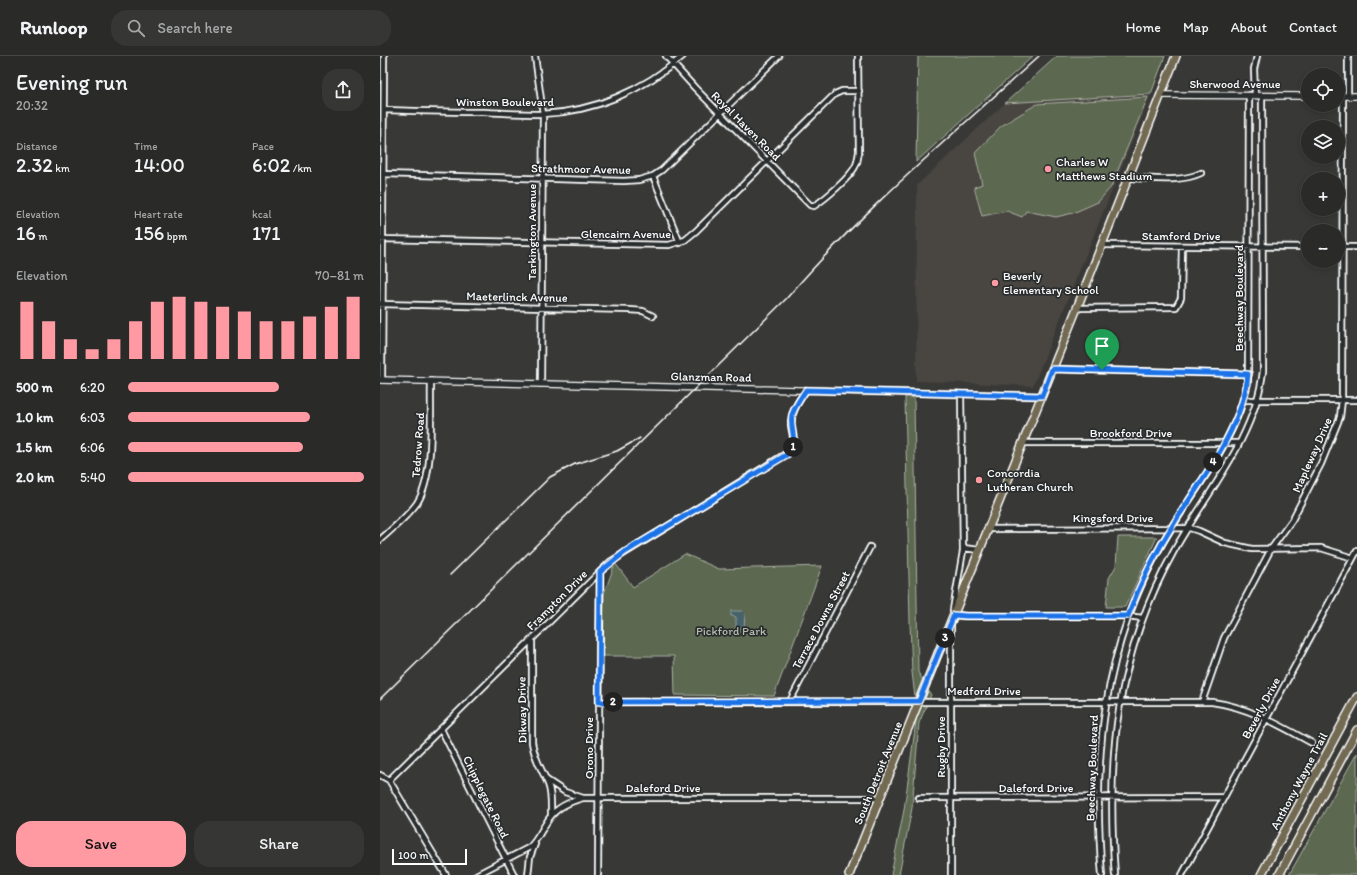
<!DOCTYPE html>
<meta charset="utf-8">
<style>
body{margin:0;font-family:Itim,sans-serif;background:#363634;color:#f1f3f6;height:100vh;display:flex;flex-direction:column;font-size:15px;white-space:nowrap}
*{box-sizing:border-box;margin:0}
p{font-size:13px;color:#a5a7a8}
.icon{flex:none;width:22px;height:22px;fill:none;stroke:currentColor;stroke-width:2;stroke-linecap:round;stroke-linejoin:round}
.map{position:relative;flex:1;overflow:hidden}
.panel{display:flex;flex-direction:column;background:#2a2a28;width:380px}
.panel>*{flex:none}
.controls{position:absolute;left:921px;top:12px;display:grid;gap:8px}
.controls a{display:grid;place-items:center;width:44px;height:44px;border-radius:50%;background:#2a2a28;box-shadow:0 2px 6px #0003,0 0 0 1px #464645;font-size:20px}
.scale{position:absolute;left:12px;bottom:10px;width:75px;box-sizing:border-box;padding-left:4px;border:2px solid #fff;border-top:0;font-size:11px;line-height:14px;white-space:nowrap;color:#fff;-webkit-text-stroke:3px #2a2d2e;paint-order:stroke}
.pin{position:absolute;display:grid;place-items:center;width:34px;height:34px;color:#fff;margin:-41px -17px;border-radius:50% 50% 50% 0;rotate:-45deg;box-shadow:0 0 4px #0007}
.pin .icon{rotate:45deg}
.km{position:absolute;width:20px;height:20px;margin:-10px;border-radius:50%;background:#222;color:#fff;font-size:11px;line-height:20px;text-align:center}
.round{display:grid;place-items:center;flex:none;width:42px;height:42px;border-radius:16px;background:#363634}
.summary{display:flex;align-items:center;justify-content:space-between;height:68px;padding:0 16px}
h1{font-size:22px;font-weight:600;line-height:30px}
.stats{display:grid;grid-template-columns:repeat(3,1fr);gap:6px;height:68px;padding:4px 16px}
.stats div{display:grid;align-content:center}
.stats b{font-size:20px;font-weight:600}
.stats small{font-size:11px;font-weight:400}
.stats p{font-size:11px}
.chart{height:112px;padding:8px 16px}
.chart p{display:flex;justify-content:space-between}
.chart svg{width:100%;height:72px;margin-top:4px;stroke:#ff9aa2;stroke-width:6}
.primary-button{display:flex;gap:8px;margin-top:auto;padding:8px 16px}
.primary-button a{flex:1;height:46px;border-radius:16px;background:#ff9aa2;color:#111;font-size:16px;font-weight:600;line-height:46px;text-align:center}
.primary-button a+a{background:#363634;color:#f1f3f6}
ul{padding:0 16px;list-style:none;font-size:13px}
li{display:grid;grid-template-columns:64px 48px 1fr;align-items:center;height:30px}
li i{height:10px;border-radius:5px;background:#ff9aa2}
header{display:flex;align-items:center;gap:24px;box-sizing:border-box;height:56px;padding:0 20px;background:#2a2a28;border-bottom:1px solid #464645}
header strong{font-size:19px}
nav{display:flex;gap:22px;margin-inline-start:auto;font-size:14px}
.search{width:280px;height:36px;background:#363634;display:flex;align-items:center;gap:10px;box-sizing:border-box;padding:0 14px;border-radius:16px;color:#a5a7a8;font-size:15px}
main{display:flex;flex:1;min-height:0}
.map>svg:first-child{display:block}
</style>
<header>
<strong>Runloop</strong>
<div class="search"><svg class="icon" aria-label="search" viewBox="0 0 24 24"><circle cx="10" cy="10" r="6"/><path d="M15 15l6 6"/></svg>Search here</div>
<nav><a>Home</a><a>Map</a><a>About</a><a>Contact</a></nav>
</header>
<main>
<section class="panel">
<div class="summary"><div><h1>Evening run</h1><p>20:32</p></div><a class="round"><svg class="icon" aria-label="share" viewBox="0 0 24 24"><path d="M12 15V3M7 8l5-5 5 5M5 13v7h14v-7"/></svg></a></div>
<div class="stats">
<div><p>Distance</p><b>2.32<small> km</small></b></div>
<div><p>Time</p><b>14:00</b></div>
<div><p>Pace</p><b>6:02<small> /km</small></b></div>
</div>
<div class="stats">
<div><p>Elevation</p><b>16<small> m</small></b></div>
<div><p>Heart rate</p><b>156<small> bpm</small></b></div>
<div><p>kcal</p><b>171</b></div>
</div>
<div class="chart"><p><span>Elevation</span>70–81 m</p>
<svg viewBox="0 0 160 44" preserveAspectRatio="none"><path d="M5 44V9M15 44V21M25 44V32M35 44V38M45 44V32M55 44V21M65 44V9M75 44V6M85 44V9M95 44V12M105 44V15M115 44V21M125 44V21M135 44V18M145 44V12M155 44V6"/></svg>
</div>
<ul>
<li><b>500 m</b>6:20<i style="width:64%"></i></li>
<li><b>1.0 km</b>6:03<i style="width:77%"></i></li>
<li><b>1.5 km</b>6:06<i style="width:74%"></i></li>
<li><b>2.0 km</b>5:40<i style="width:100%"></i></li>
</ul>
<div class="primary-button"><a>Save</a><a>Share</a></div>
</section>
<div class="map">
<svg width="977" height="819" viewBox="0 0 977 819">
<rect width="100%" height="100%" fill="#383836"/>
<filter id="ink" filterUnits="userSpaceOnUse"><feTurbulence type="fractalNoise" baseFrequency=".025" numOctaves="2"/><feDisplacementMap in="SourceGraphic" scale="8" xChannelSelector="R" yChannelSelector="G"/><feConvolveMatrix kernelMatrix="1 2 1 2 8 2 1 2 1" color-interpolation-filters="sRGB"/></filter>
<g filter="url(#ink)">
<path fill="#484540" d="M771,38l-118,292 -117,-5 1,-196 88,-82z"/>
<path fill="#5b674f" stroke="#adb3a7" d="M538,0h115l-117,106z
M677,0h108l-14,38 -146,9z
M768,41l-37,90 -13,15 -25,11 -17,4 -30,-6 -4,6 -15,-6 -25,5 -8,-29 8,-3 -7,-31 26,-27 36,-22z
M525,341h9l4,275 13,23 -12,28 -7,85 -13,67h-8l13,-65 13,-96 -5,-42 -2,-49z
M738,481h39l-32,70h-19l3,-29 7,-12z
M305,498l34,15 103,-3 -48,130 -99,-1 -1,-39h-71l1,-62 11,-31 18,24z
M977,697v122h-68z"/>
<path fill="#46626b" stroke="#90a1a6" d="M351,555h11l3,3 -1,14h-8v-11l-5,-1z"/>
<g fill="none" stroke-linecap="round" stroke-linejoin="round">
<g stroke="#fff" stroke-width="8">
<path id="minor" d="M155,0l8,58 -2,270
M286,0l29,32 115,117 4,1c11,-7 37,-29 42,-41 2,-4 2,-9 3,-13l-1,-96
M875,39l-1,-26 3,-13
M968,40v-40
M4,54c33,1 67,2 100,2 19,1 39,2 58,2 52,-2 102,-24 141,-58
M3,118l241,7 15,-1 14,-4 9,-6 117,-114
M273,120l27,67
M748,122c23,0 52,5 73,-5
M0,183l289,6 16,-5 11,-9 139,-137 7,-3h17
M722,189l206,2
M958,191h19
M0,248l250,6 13,1 10,5
M697,252l99,-1 5,-9 1,-52
M672,313l197,5
M2,324l2,-324
M863,344h114
M643,387h216
M609,473l201,-1 9,3 26,12 27,6 69,-1 32,10
M0,484c12,-11 27,-23 37,-37 18,-28 13,-88 14,-122
M583,492l17,2
M573,554l10,-59 -2,-157
M574,559l12,1h162l14,2
M571,571v248
M152,584v102c2,17 10,27 16,42 4,10 3,22 3,32
M410,645l80,-154
M219,646h613c37,5 67,23 100,41
M822,646l22,-64 47,-89 21,-29 29,-56 19,-47 2,-17 1,-304
M61,673l73,146
M0,719l9,5 57,95
M9,724l221,-218 182,-112c4,-9 0,-16 -1,-25 0,-14 8,-24 15,-35
M167,724l18,12 18,6
M539,742l305,-1
M96,819l54,-28c9,-9 13,-21 21,-31 7,-9 21,-15 32,-18h296
M148,819l2,-18 5,-13
M218,819l2,-302
M722,819c-10,-118 1,-228 61,-333 29,-51 72,-99 85,-159l1,-288
M735,819c-9,-118 1,-220 59,-324 32,-58 81,-112 89,-180l-1,-275
M802,819l175,-324"/>
</g>
<g stroke="#fff" stroke-width="8">
<path id="tertiary" d="M781,39l147,1
M958,40h19
M0,324l662,16"/>
</g>
<g stroke="#fff" stroke-width="10">
<path id="primary" d="M469,819l228,-567 99,-252"/>
</g>
<g stroke="#fff" stroke-width="10">
<path id="trunk" d="M881,819l96,-178
M899,819l78,-145"/>
</g>
<use href="#minor" stroke="#2a2d2e" stroke-width="4.5"/>
<use href="#tertiary" stroke="#2a2d2e" stroke-width="5.5"/>
<use href="#primary" stroke="#736b52" stroke-width="7"/>
<use href="#trunk" stroke="#736b52" stroke-width="7"/>
<path stroke="#fff" stroke-width="1.5" d="M70,519l100,-98 25,-13 42,-13 23,-13
M0,643l406,-400c76,-89 167,-164 253,-243"/>
</g>
</g>
<g fill="none" stroke-linecap="round" stroke-linejoin="round" filter="url(#ink)">
<g stroke="#fff" stroke-width="8">
<path id="route" d="M672,313l196,5c-5,52 -44,103 -72,146 -19,30 -36,63 -48,96h-162l-12,-1 -35,86 -320,1 1,-130 25,-20 163,-98c12,-11 1,-25 4,-39 3,-9 9,-17 14,-25l236,6z"/>
</g>
<use href="#route" stroke="#1a73e8" stroke-width="5"/>
</g>
<g fill="#ff9aa2" stroke="#2a2d2e" stroke-width="1.5">
<circle cx="668" cy="113" r="4"/>
<circle cx="615" cy="227" r="4"/>
<circle cx="599" cy="424" r="4"/>
</g>
<g text-anchor="middle" dominant-baseline="central" stroke-width="3.5" stroke-linejoin="round" paint-order="stroke">
<g font-size="12" fill="#fff" stroke="#2a2d2e">
<text x="855" y="28">Sherwood Avenue</text>
<text x="125" y="46">Winston Boulevard</text>
<text transform="translate(366 70) rotate(45)">Royal Haven Road</text>
<text transform="translate(201 113) rotate(1)">Strathmoor Avenue</text>
<text transform="translate(152 176) rotate(-90)">Tarkington Avenue</text>
<text x="246" y="178">Glencairn Avenue</text>
<text x="801" y="180">Stamford Drive</text>
<text transform="translate(137 241) rotate(1)">Maeterlinck Avenue</text>
<text transform="translate(859 242) rotate(-90)">Beechway Boulevard</text>
<text transform="translate(331 321) rotate(1)">Glanzman Road</text>
<text x="751" y="377">Brookford Drive</text>
<text transform="translate(38 389) rotate(-86)">Tedrow Road</text>
<text transform="translate(932 399) rotate(-66)">Mapleway Drive</text>
<text x="733" y="462">Kingsford Drive</text>
<text transform="translate(177 544) rotate(-45)">Frampton Drive</text>
<text transform="translate(441 564) rotate(-62)">Terrace Downs Street</text>
<text x="604" y="635">Medford Drive</text>
<text transform="translate(881 652) rotate(-62)">Beverly Drive</text>
<text transform="translate(142 654) rotate(-91)">Dikway Drive</text>
<text transform="translate(561 691) rotate(-90)">Rugby Drive</text>
<text transform="translate(209 692) rotate(-90)">Orono Drive</text>
<text transform="translate(712 712) rotate(-88)">Beechway Boulevard</text>
<text transform="translate(498 717) rotate(-68)">South Detroit Avenue</text>
<text transform="translate(919 725) rotate(-62)">Anthony Wayne Trail</text>
<text x="283" y="732">Daleford Drive</text>
<text x="656" y="732">Daleford Drive</text>
<text transform="translate(106 741) rotate(64)">Chipplegate Road</text>
</g>
<g font-size="12" fill="#fff" stroke="#2a2d2e" text-anchor="start">
<text x="676" y="106">Charles W<tspan x="676" dy="14">Matthews Stadium</tspan></text>
<text x="623" y="220">Beverly<tspan x="623" dy="14">Elementary School</tspan></text>
<text x="607" y="417">Concordia<tspan x="607" dy="14">Lutheran Church</tspan></text>
</g>
<g font-size="12" fill="#b5bbb0" stroke="#2a2d2e">
<text x="351" y="575">Pickford Park</text>
</g>
</g>
</svg>
<div class="controls">
<a><svg class="icon" aria-label="locate" viewBox="0 0 24 24"><circle cx="12" cy="12" r="6"/><path d="M12 2v4M12 18v4M2 12h4M18 12h4"/></svg></a>
<a><svg class="icon" aria-label="layers" viewBox="0 0 24 24"><path d="M12 4l9 5-9 5-9-5zM3 14l9 5 9-5"/></svg></a>
<a>+</a>
<a>−</a>
</div>
<div class="scale">100 m</div>
<div class="pin" style="left:722px;top:314px;background:#1e9e55"><svg class="icon" aria-label="arrive" viewBox="0 0 24 24"><path d="M6 21V4h12l-3 4 3 4H6"/></svg></div>
<b class="km" style="left:413px;top:391px">1</b>
<b class="km" style="left:233px;top:646px">2</b>
<b class="km" style="left:565px;top:582px">3</b>
<b class="km" style="left:833px;top:406px">4</b>
</div>
</main>
